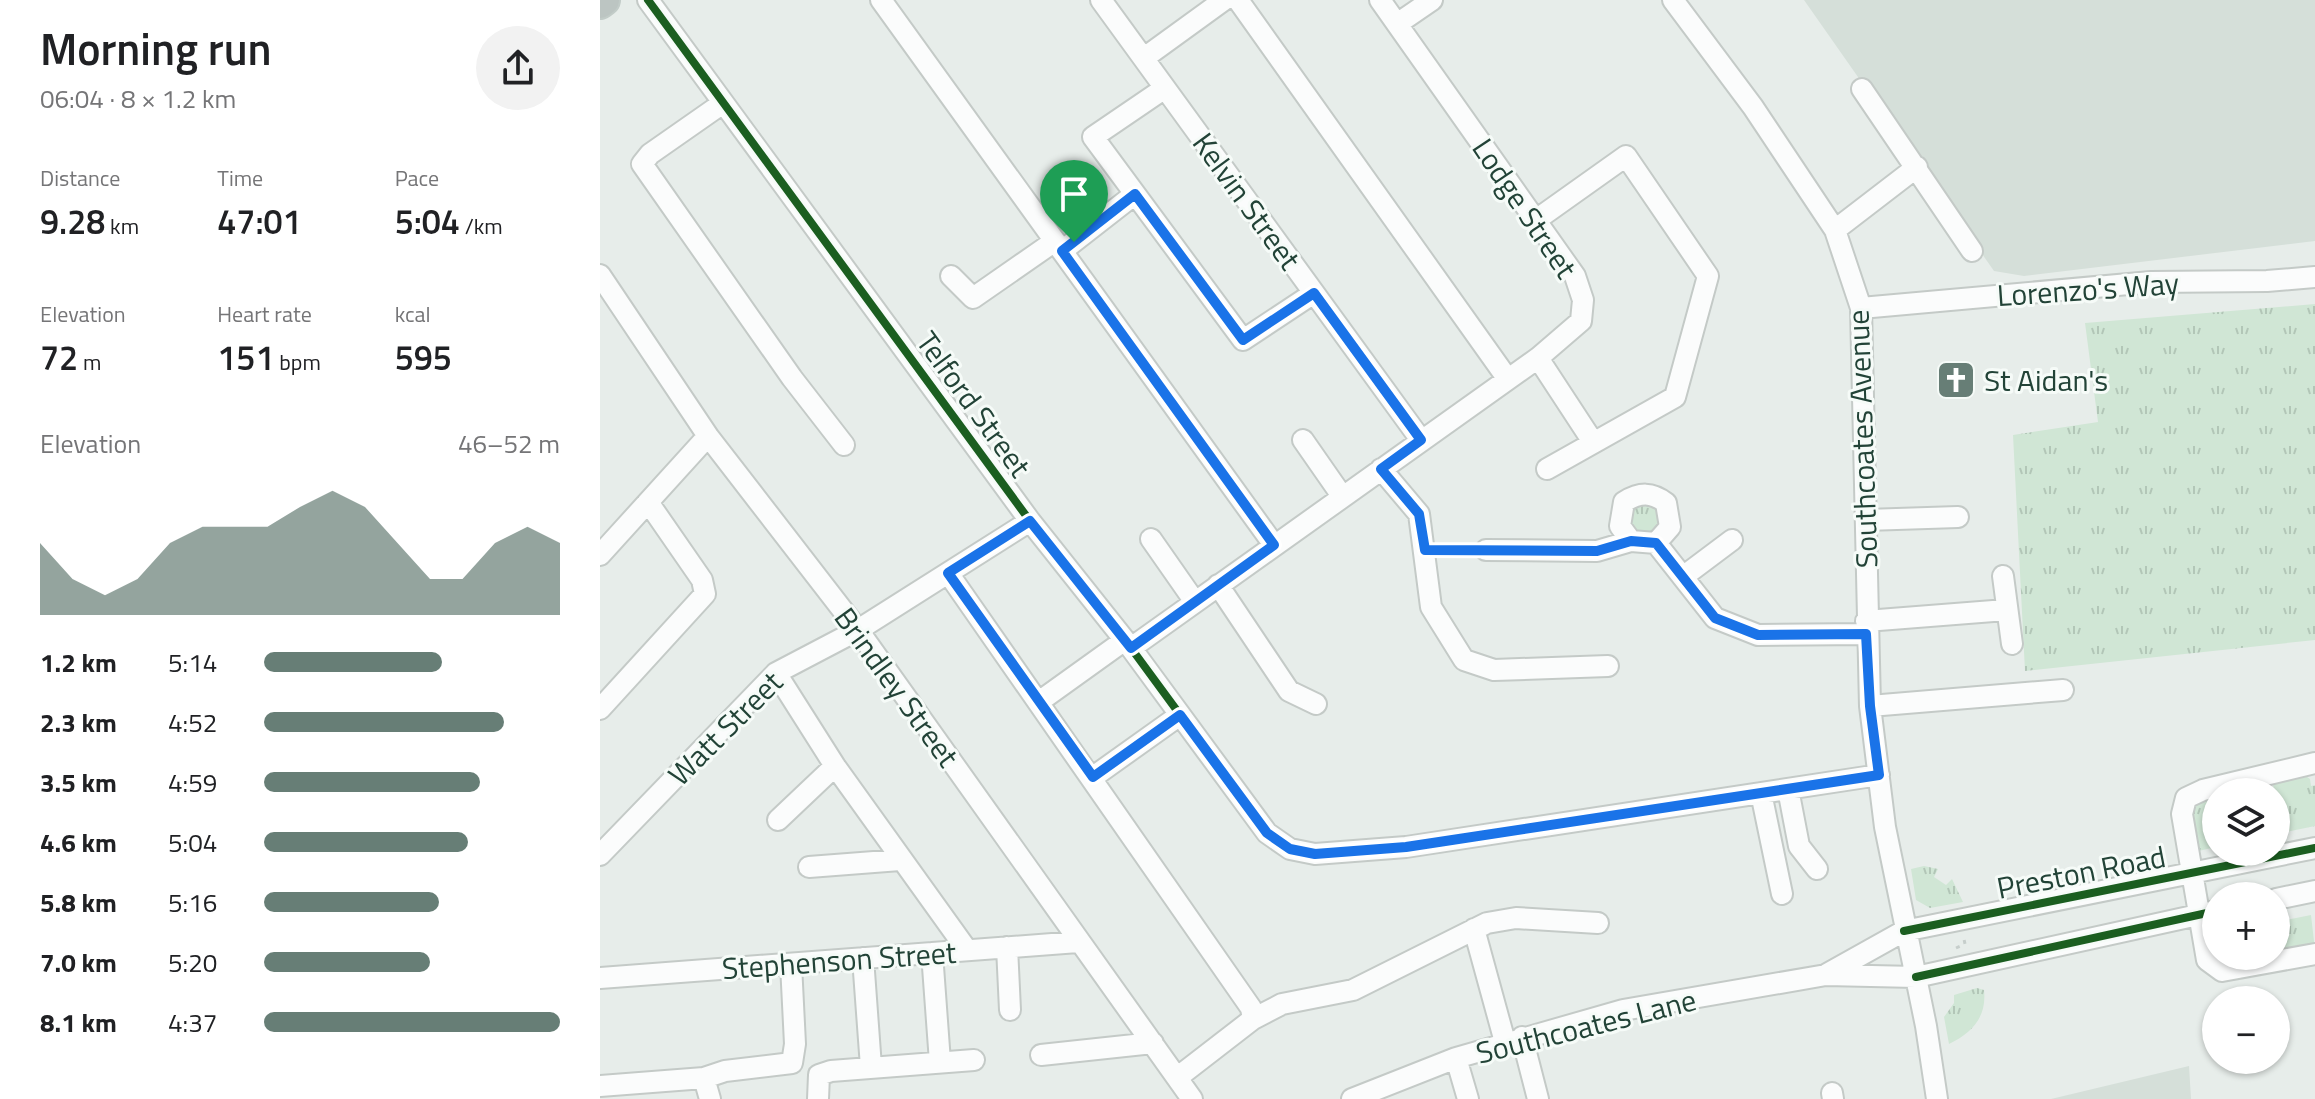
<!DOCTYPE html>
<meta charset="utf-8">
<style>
body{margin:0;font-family:"Titillium Web",sans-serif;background:#f2f2f2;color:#202124;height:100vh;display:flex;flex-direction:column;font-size:30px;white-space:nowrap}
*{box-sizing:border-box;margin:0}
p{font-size:26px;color:#757577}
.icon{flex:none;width:44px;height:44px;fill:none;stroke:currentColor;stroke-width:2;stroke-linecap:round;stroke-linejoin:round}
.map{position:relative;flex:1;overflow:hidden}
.drawer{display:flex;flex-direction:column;background:#fff;width:600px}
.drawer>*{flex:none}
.controls{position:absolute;left:1602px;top:778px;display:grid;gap:16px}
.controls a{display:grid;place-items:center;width:88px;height:88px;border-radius:50%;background:#fff;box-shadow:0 2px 6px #0004;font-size:40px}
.pin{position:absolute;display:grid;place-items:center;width:68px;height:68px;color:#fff;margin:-82px -34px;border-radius:50% 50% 50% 0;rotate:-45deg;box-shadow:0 0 8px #0007}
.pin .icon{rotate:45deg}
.round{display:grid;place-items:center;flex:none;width:84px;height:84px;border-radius:42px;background:#f2f2f2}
.summary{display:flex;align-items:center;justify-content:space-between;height:136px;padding:0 40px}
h1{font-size:44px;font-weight:600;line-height:60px}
.metrics{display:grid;grid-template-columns:repeat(3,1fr);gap:12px;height:136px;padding:8px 40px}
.metrics div{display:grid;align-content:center}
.metrics b{font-size:34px;font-weight:600}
.metrics small{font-size:22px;font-weight:400}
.metrics p{font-size:22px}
.chart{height:224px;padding:16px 40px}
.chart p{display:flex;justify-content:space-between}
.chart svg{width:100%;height:144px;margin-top:8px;fill:#677e76;opacity:.7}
ul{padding:0 40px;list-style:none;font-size:26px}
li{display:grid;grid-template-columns:128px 96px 1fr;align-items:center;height:60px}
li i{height:20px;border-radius:10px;background:#677e76}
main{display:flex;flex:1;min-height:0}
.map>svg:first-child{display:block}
</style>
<main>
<section class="drawer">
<div class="summary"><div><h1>Morning run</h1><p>06:04 · 8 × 1.2 km</p></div><a class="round"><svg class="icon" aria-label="share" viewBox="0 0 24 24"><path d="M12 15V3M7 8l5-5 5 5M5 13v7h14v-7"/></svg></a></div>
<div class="metrics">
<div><p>Distance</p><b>9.28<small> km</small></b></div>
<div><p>Time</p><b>47:01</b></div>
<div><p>Pace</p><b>5:04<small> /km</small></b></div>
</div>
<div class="metrics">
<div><p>Elevation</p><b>72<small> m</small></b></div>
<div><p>Heart rate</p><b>151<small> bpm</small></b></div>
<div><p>kcal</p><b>595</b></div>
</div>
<div class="chart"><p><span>Elevation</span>46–52 m</p>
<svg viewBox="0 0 160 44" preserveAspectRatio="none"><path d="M0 44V22L10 33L20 38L30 33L40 22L50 17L60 17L70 17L80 11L90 6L100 11L110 22L120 33L130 33L140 22L150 17L160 22V44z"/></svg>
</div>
<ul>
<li><b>1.2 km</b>5:14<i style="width:60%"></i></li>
<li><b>2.3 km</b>4:52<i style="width:81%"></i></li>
<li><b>3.5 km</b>4:59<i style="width:73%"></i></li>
<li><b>4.6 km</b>5:04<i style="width:69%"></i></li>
<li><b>5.8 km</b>5:16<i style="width:59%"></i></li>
<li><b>7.0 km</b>5:20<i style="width:56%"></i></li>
<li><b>8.1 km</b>4:37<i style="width:100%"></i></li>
</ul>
</section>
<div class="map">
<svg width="1715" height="1099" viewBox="0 0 1715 1099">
<defs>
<pattern id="grass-tufts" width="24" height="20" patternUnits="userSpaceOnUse" patternTransform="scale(2)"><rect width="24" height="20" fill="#d0e6d5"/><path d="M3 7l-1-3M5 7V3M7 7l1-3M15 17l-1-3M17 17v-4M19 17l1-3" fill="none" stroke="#b2c6b7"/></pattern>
</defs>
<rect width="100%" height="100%" fill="#e7edea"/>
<path fill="#d5dfd9" d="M1204,0h511v241l-291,35 -30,-5z
M1589,1066l2,33h-140z"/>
<path fill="url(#grass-tufts)" d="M1715,304v336l-290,31 -12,-236 85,-13 -13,-99z
M1028 519a16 16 0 1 1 32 0a16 16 0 1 1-32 0Z
M1700,772l10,7 1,7 4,-1v41l-39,8 -3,-55z
M1604,795l7,4 1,8 4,-1v41l-22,5 -4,-51z
M1324,866l14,3 -4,8 12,8 6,-6 11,23 -33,6 -14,-8 -5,-31z
M1711,915l4,35 -39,6v-34z
M1377,988l7,2c3,27 -12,43 -35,54l-5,-27 10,-14v-8z"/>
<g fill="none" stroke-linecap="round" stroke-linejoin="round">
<g stroke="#c4cac7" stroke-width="24">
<path id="minor" d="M48,0l382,521 101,127 136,185 23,16 25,5 91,-7 473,-72
M281,0l393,545
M501,0l320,440
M638,0l269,378
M1073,0l80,107 82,123 26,78 9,398 15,121 41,199 11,73
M797,24l35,-24
M544,58l80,-58
M565,88l-72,49 150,203 71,-47
M1262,89l110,162
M123,103l-73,51 -8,10 150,214 52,67
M936,220l90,-64 82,120 -33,121 -128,72
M1235,230l82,-63
M462,251l73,-57
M0,275l108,161 150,194 334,469
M351,276l22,22 82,-57
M1261,308l290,-26 116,-1 48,-4
M938,358l55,84
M703,440l39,56
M781,469l38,45 12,93 33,53 30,10 114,-4
M1266,520l92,-3
M551,539l44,63
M1031,541l-11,-15 4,-24c16,-10 28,-10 42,1l4,24 -14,16
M886,550l111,1 34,-10 25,2 59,75 43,17 108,-1
M0,555l108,-119
M348,573l303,435 2,11
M1084,576l48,-36
M1403,576l9,68
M618,585l71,106 27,13
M1266,621l140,-11
M531,648l407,-290 43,-37 2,-21 -8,-24 -195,-276
M176,673l59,93 132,184
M440,701l85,-61
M1270,706l193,-16
M0,709l105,-115 -3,-14 -54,-78
M1715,763l-112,27 -17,8 -4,16 25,146 15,11 93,-17
M493,777l87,-62
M1188,789l11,57 18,23
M1161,793l21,101
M178,820l57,-54
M0,855l176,-182 82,-43 172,-109
M209,867l91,-7
M1676,899l39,-8
M874,929l31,113
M407,947l3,63
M332,953l8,109
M263,958l8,109
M1227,974l77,-43 411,-83
M0,978l478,-36
M922,1037l16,62
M441,1055l112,-12
M856,1058l12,41
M578,1077l75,-58 29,-15 71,-14 134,-67 29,-5 82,5
M104,1078l21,-7 67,-8 3,-19 -4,-80
M0,1086l104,-8 6,21
M1232,1093l1,6
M218,1099l1,-24 12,-4 143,-11
M752,1099l104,-41 167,-48 203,-35 90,2 300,-66"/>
</g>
<g stroke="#c2ccc8" stroke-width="34">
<path id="highway" d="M0,3l4,-3"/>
</g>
<path stroke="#c6cecb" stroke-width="3" stroke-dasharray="4 6" stroke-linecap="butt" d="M1356,948l9,-4 -1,-5"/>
<use href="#minor" stroke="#fbfcfc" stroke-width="20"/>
<use href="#highway" stroke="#bcc5c2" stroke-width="30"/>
<g stroke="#f6fbf8" stroke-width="13">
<path id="cycleway" d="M48,0l382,521 101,127 136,185 23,16 25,5 91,-7 473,-72
M1304,931l411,-83
M1316,977l300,-66"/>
</g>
<use href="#cycleway" stroke="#1b5e20" stroke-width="8"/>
</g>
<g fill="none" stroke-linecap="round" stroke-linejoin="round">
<g stroke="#fff" stroke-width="16">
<path id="route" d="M535,194l108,146 71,-47 107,147 -40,29 38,45 6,36 172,1 34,-10 25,2 59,75 43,17 108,-1 4,72 9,69 -473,72 -91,7 -25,-5 -23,-16 -87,-118 -87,62 -145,-204 82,-52 101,127 143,-103 -212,-294z"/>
</g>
<use href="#route" stroke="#1a73e8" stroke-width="10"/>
</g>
<defs>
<g id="church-square" transform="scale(2)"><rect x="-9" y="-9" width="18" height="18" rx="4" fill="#677e76" stroke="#f6fbf8"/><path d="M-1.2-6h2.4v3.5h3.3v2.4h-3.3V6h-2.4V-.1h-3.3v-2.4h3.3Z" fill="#fff"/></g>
</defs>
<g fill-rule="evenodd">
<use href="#church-square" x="1356" y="380"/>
</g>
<g text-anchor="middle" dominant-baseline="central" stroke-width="6" stroke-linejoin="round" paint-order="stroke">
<g font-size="30" fill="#224337" stroke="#f6fbf8">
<text transform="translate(647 201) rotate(54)">Kelvin Street</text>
<text transform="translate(925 208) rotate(56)">Lodge Street</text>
<text transform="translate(1488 289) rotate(-4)">Lorenzo's Way</text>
<text transform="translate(374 404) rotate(54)">Telford Street</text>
<text transform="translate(1262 439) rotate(-92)">Southcoates Avenue</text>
<text transform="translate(297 687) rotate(54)">Brindley Street</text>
<text transform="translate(125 728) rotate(-45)">Watt Street</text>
<text transform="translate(1481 872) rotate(-11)">Preston Road</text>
<text transform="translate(239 960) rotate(-4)">Stephenson Street</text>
<text transform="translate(986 1026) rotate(-14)">Southcoates Lane</text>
</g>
<g font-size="30" fill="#224337" stroke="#f6fbf8" text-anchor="start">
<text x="1384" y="380">St Aidan's</text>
</g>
</g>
</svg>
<div class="controls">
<a><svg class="icon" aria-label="layers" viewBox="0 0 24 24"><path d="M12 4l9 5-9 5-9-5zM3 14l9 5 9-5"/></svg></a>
<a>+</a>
<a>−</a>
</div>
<div class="pin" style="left:474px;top:242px;background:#1e9e55"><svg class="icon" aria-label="arrive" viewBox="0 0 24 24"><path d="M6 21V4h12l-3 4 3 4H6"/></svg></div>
</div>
</main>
